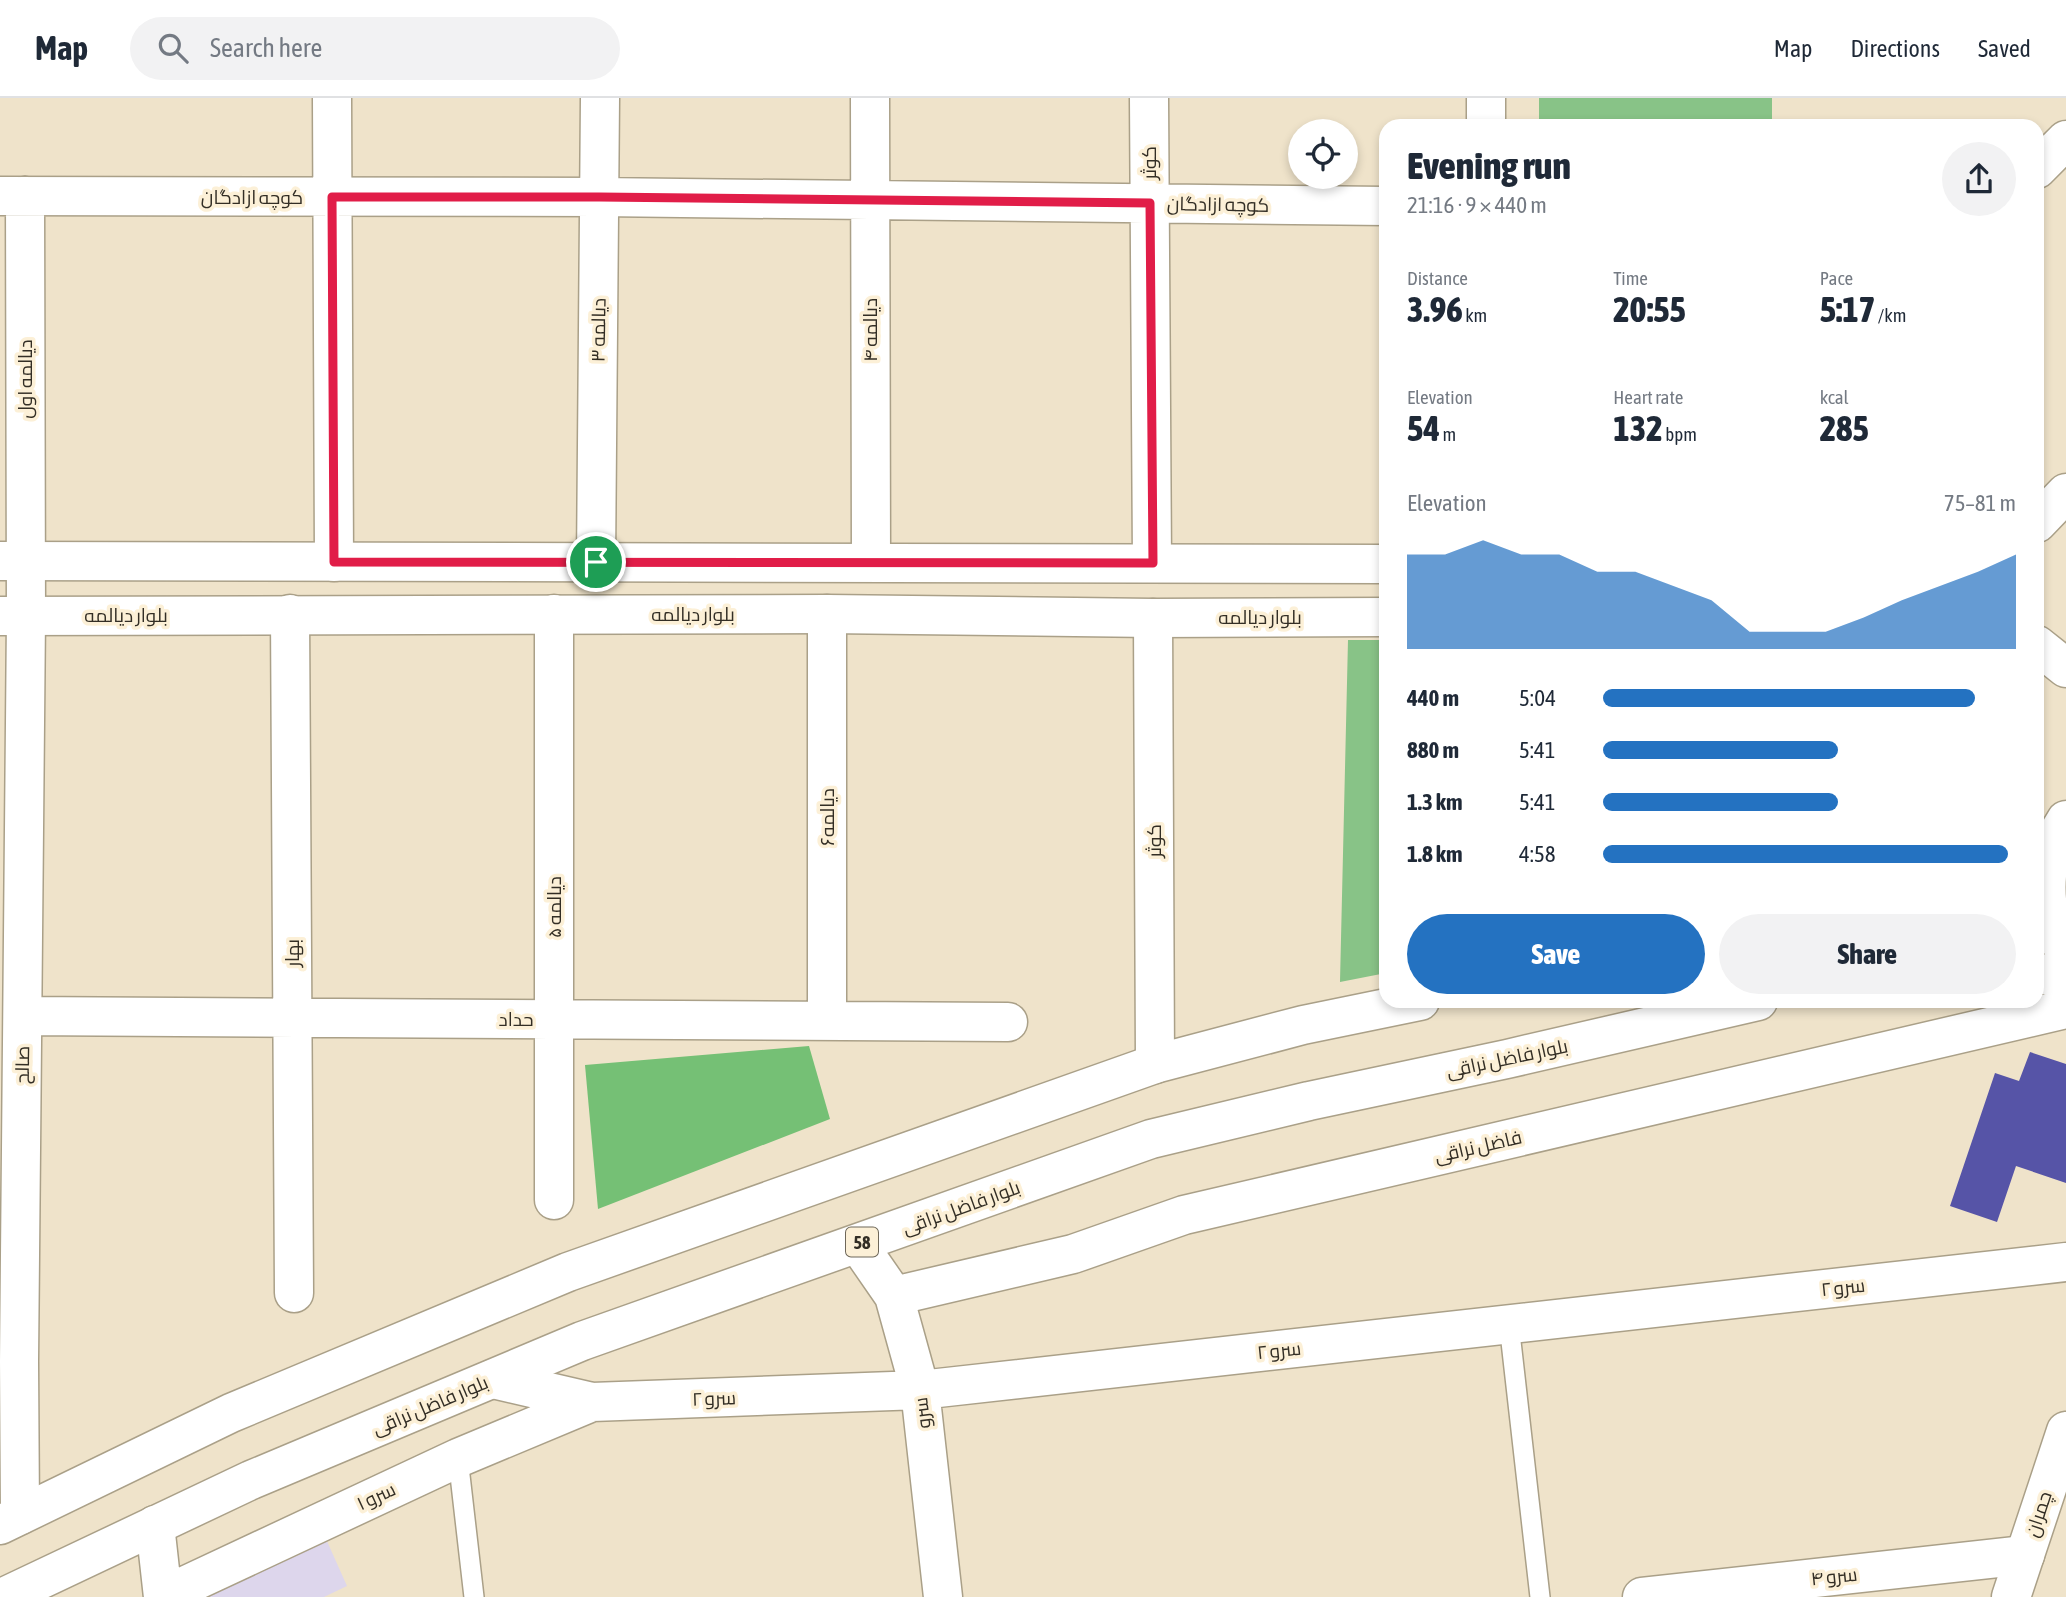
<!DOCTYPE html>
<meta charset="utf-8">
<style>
body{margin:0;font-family:"Asap Condensed",Cairo,sans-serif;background:#f2f2f3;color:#1f2937;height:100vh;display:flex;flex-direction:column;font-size:26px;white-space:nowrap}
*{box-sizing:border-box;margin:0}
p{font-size:23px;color:#747a83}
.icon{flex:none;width:38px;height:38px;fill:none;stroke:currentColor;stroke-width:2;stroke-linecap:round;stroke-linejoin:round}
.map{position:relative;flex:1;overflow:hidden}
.drawer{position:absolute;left:1379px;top:21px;width:665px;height:889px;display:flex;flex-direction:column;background:#fff;border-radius:21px;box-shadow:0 4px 10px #0003}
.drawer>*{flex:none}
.tools{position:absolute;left:1288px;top:21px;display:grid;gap:14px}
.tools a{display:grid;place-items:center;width:70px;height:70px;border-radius:50%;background:#fff;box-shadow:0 4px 10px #0003;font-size:35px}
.pin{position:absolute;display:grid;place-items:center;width:60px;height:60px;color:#fff;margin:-30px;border:4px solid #fff;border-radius:50%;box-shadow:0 2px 7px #0007}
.round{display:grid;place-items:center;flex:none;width:74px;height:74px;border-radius:37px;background:#f2f2f3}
.overview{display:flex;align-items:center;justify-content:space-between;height:119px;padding:0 28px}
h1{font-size:38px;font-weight:800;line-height:52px}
.figures{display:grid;grid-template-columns:repeat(3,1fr);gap:10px;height:119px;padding:7px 28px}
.figures div{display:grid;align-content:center}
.figures b{font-size:35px;font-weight:800}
.figures small{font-size:19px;font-weight:400}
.figures p{font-size:19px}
.chart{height:196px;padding:14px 28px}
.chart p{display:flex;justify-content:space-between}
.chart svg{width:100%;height:126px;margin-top:7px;fill:#2472c1;opacity:.7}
.cta{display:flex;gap:14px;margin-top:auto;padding:14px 28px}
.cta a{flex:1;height:80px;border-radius:42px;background:#2472c1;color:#fff;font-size:28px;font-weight:800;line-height:80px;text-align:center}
.cta a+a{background:#f2f2f3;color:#1f2937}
ul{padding:0 28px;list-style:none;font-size:23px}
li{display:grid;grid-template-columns:112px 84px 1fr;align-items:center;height:52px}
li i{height:18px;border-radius:9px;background:#2472c1}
header{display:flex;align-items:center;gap:42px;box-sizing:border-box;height:98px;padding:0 35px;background:#fff;border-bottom:2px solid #e0e1e3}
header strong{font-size:33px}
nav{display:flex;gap:38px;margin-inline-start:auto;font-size:24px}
.search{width:490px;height:63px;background:#f2f2f3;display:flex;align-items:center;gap:18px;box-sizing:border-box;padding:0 24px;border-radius:38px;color:#747a83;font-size:26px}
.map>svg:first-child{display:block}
</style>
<header>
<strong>Map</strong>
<div class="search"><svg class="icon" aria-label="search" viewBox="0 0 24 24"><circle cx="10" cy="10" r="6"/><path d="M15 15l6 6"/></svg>Search here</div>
<nav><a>Map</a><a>Directions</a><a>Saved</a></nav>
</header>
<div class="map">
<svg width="2066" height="1499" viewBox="0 0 2066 1499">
<rect width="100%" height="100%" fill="#efe3ca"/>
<path fill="#ddd6ec" d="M322,1432l25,56 -23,11h-124z"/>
<path fill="#88c387" d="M1539,0h233v28h-233z
M1348,542h38v333l-46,9z"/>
<path fill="#75c075" d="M809,948l21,73 -232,90 -13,-144z"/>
<path fill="#5654a7" d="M2030,954l36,12v119l-50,-17 -19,56 -47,-16 45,-133 24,8z"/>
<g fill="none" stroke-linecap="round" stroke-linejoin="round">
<g stroke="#aaa088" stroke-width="22">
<path id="service" d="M1509,1226l31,273
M458,1360l16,139"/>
</g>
<g stroke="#aaa088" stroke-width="41">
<path id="minor" d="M332,0l2,464
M870,0l1,464
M1149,0l3,465
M1486,28v-28
M0,98l599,1 787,9
M596,464l4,-464
M290,516l4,679
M554,516v586
M827,516v407
M1153,520l2,446
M23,918l985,6
M858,1146l36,52 26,94 23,207
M894,1198l179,-42 111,-39 882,-206
M493,1281l99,23 328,-12 1146,-128
M20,1417l-1,-153 7,-746 -1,-420
M155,1427l8,72
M163,1498l295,-138 134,-56
M1642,1499l383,-42"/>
</g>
<g stroke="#aaa088" stroke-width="41">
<path id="tertiary" d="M2037,71l29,-29
M2037,425l29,-30
M0,463l1386,3
M0,518l827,-2 326,4 233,-1
M2037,547l29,23
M2011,1499l55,-166"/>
</g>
<g stroke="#aaa088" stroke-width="41">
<path id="primary" d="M2066,722c-25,38 -27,95 0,132
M2037,874l29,10
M0,1427l231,-112 337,-141 587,-208 148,-39 117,-24
M4,1499l247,-117 331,-139 569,-202 158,-38 198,-42 251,-58"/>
</g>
<use href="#service" stroke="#fff" stroke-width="19"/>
<use href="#minor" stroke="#fff" stroke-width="38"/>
<use href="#tertiary" stroke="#fff" stroke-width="38"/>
<use href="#primary" stroke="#fff" stroke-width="38"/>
</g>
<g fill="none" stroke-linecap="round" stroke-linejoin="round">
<g stroke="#fff" stroke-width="14">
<path id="route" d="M332,99h267l551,6 3,360 -819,-1z"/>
</g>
<use href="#route" stroke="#e11d48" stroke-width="9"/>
</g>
<g text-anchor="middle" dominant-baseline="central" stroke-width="7" stroke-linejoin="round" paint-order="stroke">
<rect fill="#fcf0d7" stroke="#6f685a" stroke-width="2" x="846" y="1129.5" width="32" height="29" rx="5"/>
<g font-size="18" font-weight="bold" fill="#332e25">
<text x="862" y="1144">58</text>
</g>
<g font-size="19" fill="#332e25" stroke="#fcf0d7">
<text transform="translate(1149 65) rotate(-90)">کوثر</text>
<text x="252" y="99">کوچه ازادگان</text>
<text transform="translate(1218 106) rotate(1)">کوچه ازادگان</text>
<text transform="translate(598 232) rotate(-89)">دیالمه ۳</text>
<text transform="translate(870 232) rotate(-90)">دیالمه ۴</text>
<text transform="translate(25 281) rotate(-90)">دیالمه اول</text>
<text x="693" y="516">بلوار دیالمه</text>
<text x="126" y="517">بلوار دیالمه</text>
<text x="1260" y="519">بلوار دیالمه</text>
<text transform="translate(827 719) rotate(-90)">دیالمه۶</text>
<text transform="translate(1154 743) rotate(-90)">کوثر</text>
<text transform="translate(554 809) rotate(-90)">دیالمه ۵</text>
<text transform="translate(292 855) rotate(-90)">بهار</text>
<text x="516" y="921">حداد</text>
<text transform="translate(1507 960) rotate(-12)">بلوار فاضل نراقی</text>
<text transform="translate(22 967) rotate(-89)">صالح</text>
<text transform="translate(1478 1048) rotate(-13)">فاضل نراقی</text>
<text transform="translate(961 1109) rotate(-20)">بلوار فاضل نراقی</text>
<text transform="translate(1843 1189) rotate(-6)">سرو ۲</text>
<text transform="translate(1279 1252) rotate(-6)">سرو ۲</text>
<text transform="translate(714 1300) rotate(-2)">سرو ۲</text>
<text transform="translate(430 1307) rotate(-23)">بلوار فاضل نراقی</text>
<text transform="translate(922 1315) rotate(-97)">سرو</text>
<text transform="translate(376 1398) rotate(-25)">سرو ۱</text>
<text transform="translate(2038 1416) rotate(-72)">چمران</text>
<text transform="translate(1834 1478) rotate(-6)">سرو ۴</text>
</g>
</g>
</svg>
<div class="tools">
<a><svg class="icon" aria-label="locate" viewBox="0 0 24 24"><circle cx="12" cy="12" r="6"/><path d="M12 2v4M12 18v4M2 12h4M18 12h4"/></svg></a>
</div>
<div class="pin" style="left:596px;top:464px;background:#1e9e55"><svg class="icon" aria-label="arrive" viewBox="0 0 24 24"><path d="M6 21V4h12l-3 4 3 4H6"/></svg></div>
<section class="drawer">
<div class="overview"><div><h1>Evening run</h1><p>21:16 · 9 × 440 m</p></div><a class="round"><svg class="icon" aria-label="share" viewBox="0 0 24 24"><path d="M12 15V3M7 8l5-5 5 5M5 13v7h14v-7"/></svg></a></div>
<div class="figures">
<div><p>Distance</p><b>3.96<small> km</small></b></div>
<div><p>Time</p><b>20:55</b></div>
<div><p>Pace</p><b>5:17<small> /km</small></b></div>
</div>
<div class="figures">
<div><p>Elevation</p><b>54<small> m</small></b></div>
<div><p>Heart rate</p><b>132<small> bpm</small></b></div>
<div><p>kcal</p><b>285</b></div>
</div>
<div class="chart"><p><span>Elevation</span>75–81 m</p>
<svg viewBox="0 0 160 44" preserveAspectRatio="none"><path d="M0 44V11L10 11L20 6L30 11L40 11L50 17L60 17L70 22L80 27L90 38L100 38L110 38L120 33L130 27L140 22L150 17L160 11V44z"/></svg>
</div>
<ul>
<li><b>440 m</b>5:04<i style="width:90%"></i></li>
<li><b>880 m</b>5:41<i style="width:57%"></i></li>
<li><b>1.3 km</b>5:41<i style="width:57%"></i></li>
<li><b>1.8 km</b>4:58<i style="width:98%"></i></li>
</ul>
<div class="cta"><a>Save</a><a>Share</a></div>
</section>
</div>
